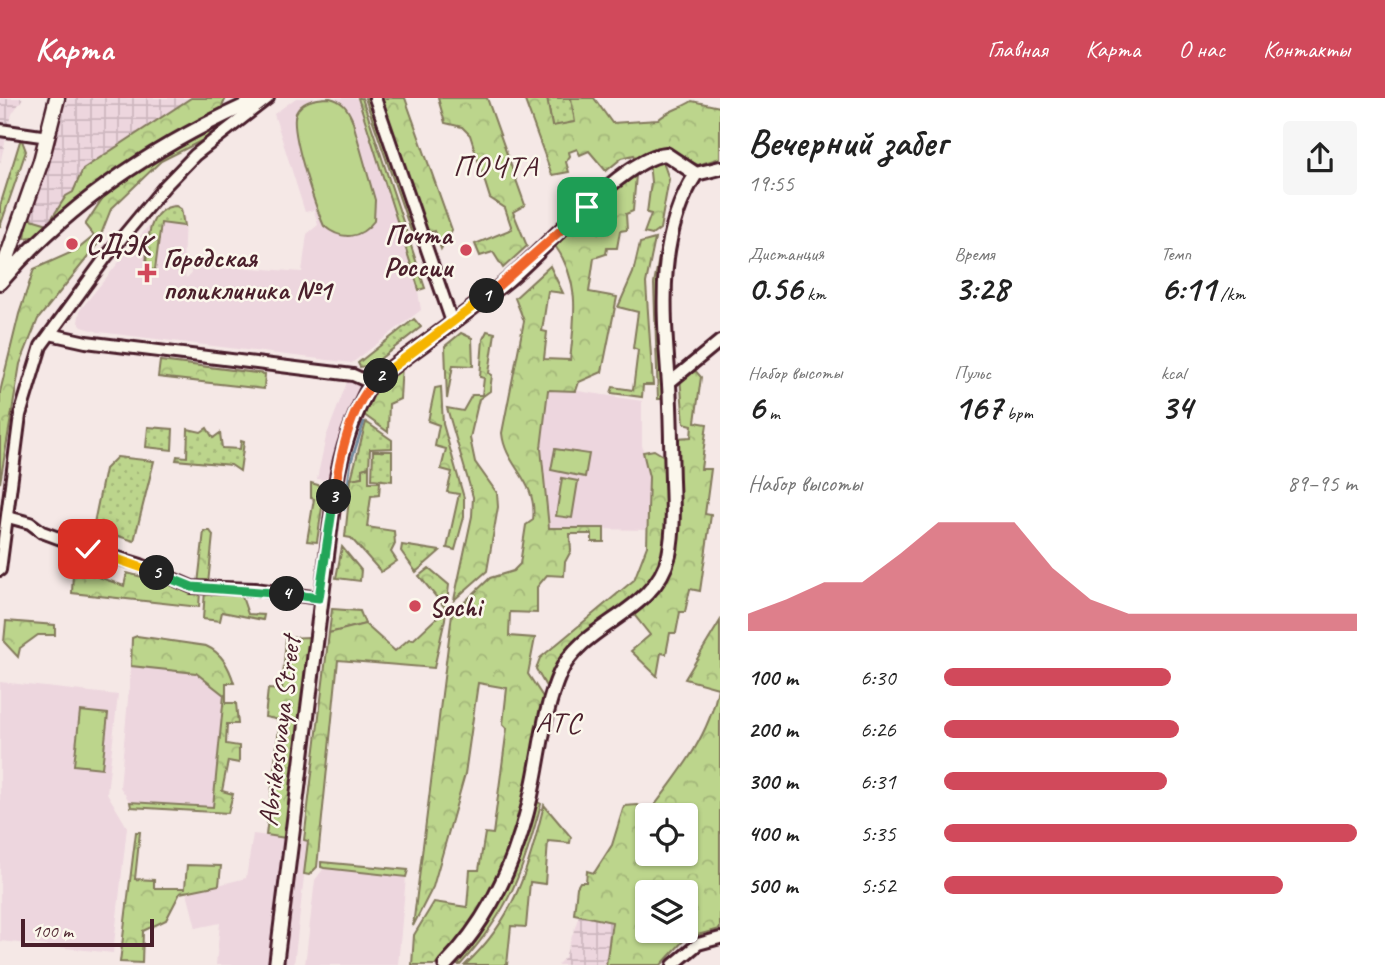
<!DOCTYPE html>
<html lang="ru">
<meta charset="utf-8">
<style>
body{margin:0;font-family:Caveat,sans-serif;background:#f6f6f6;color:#222;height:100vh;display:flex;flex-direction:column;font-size:26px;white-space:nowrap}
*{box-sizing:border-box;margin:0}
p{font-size:23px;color:#767676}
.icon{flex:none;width:38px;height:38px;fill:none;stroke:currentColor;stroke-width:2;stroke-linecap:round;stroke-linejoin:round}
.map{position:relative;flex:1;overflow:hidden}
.drawer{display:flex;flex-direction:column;background:#fff;width:665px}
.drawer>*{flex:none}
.fabs{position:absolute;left:635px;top:705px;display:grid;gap:14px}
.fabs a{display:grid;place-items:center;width:63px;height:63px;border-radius:7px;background:#fff;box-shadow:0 2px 5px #0004;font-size:35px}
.scale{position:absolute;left:21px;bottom:18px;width:133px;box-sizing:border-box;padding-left:7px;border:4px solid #4a1f2b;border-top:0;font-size:19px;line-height:24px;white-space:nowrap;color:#4a1f2b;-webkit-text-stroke:5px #fbf7ec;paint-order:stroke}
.pin{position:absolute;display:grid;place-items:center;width:60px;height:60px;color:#fff;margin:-30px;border-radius:14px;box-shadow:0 4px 10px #0006}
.km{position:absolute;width:35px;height:35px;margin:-18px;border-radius:50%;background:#222;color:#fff;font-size:19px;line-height:35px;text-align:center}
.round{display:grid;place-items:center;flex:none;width:74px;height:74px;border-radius:7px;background:#f6f6f6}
.headline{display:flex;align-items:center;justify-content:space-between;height:119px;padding:0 28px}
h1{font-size:38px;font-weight:700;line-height:52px}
.stats{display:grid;grid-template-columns:repeat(3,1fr);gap:10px;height:119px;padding:7px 28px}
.stats div{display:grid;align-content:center}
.stats b{font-size:35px;font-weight:700}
.stats small{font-size:19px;font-weight:400}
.stats p{font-size:19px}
.chart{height:196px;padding:14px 28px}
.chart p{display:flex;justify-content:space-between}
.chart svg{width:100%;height:126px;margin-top:7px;fill:#d1495b;opacity:.7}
ul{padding:0 28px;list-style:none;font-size:23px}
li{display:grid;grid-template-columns:112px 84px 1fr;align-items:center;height:52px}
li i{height:18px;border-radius:9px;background:#d1495b}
header{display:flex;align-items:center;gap:42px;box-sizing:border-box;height:98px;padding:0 35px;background:#d1495b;color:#fff}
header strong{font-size:33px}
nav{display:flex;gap:38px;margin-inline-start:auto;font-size:24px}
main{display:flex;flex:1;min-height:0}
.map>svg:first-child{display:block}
</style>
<header>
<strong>Карта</strong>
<nav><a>Главная</a><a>Карта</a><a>О нас</a><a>Контакты</a></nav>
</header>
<main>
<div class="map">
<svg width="720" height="867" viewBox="0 0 720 867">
<defs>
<pattern id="industrial-grid" width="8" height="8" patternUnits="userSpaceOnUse" patternTransform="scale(1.75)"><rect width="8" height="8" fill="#edd6de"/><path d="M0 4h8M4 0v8" fill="none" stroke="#cdb7bf"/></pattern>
<pattern id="grass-dots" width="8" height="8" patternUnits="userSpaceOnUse" patternTransform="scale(1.75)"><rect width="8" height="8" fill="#bcd58c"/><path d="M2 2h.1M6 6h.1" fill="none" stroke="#a3b679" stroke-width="1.8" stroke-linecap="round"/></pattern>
<pattern id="forest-crowns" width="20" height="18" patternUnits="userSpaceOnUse" patternTransform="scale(1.75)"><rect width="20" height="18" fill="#bcd58c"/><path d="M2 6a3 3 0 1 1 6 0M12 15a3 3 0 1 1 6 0" fill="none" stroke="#a3b679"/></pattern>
</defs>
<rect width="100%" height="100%" fill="#f5e8e6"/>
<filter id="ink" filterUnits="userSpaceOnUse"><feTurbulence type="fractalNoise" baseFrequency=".0143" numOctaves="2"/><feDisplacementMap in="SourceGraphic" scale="14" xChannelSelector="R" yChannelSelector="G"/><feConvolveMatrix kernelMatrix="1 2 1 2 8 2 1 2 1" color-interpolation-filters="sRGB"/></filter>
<g filter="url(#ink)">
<path fill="#edd6de" d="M296,0h61l61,193 3,19 -69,53 -253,-31 -17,-5 -4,-5 2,-12 65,-80 27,-27 10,5 3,10 -2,47 3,13 5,-3 -1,-12 112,9 5,-38 11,-9 -4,-15 -9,2 -31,-98z
M349,279l18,6 -34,98 -16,-2 9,-42z
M559,290l83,13v44l7,32 -3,53 -97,-2 -8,-80 7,-58z
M131,568l65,7 28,22 -11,112 -83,-5 -10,-15z
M0,584l118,13 -11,98 20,34 -14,126 -113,-12z
M253,736l55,7 -14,124h-78l4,-42 -24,5 -9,-35 59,-15z
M324,770l82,9 -8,88h-93l10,-85z"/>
<path fill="url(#industrial-grid)" d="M0,0h23l-11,16 -12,49z
M68,0h123l-108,71 -10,24 -7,3 -18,28 -20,-6z
M579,817l33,7 -6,43h-49l8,-8z"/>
<path fill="url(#grass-dots)" stroke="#837a5c" stroke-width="2" d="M547,0h24l4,24 -23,5z
M21,40l5,13 -26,76v-21z
M176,108l5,3 3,17 -23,-3 -6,47 -9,-1c1,-22 0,-62 30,-63z
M414,221l7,8 -49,38 -12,2 -2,-4z
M366,324l26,18v8l-22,1 -1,18 -7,2v8l-11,2z
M148,329l25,2 -1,21 -26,-3z
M207,330l6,10 7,-5 2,15 18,1 1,-8 3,1 -4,29 -9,-6 -55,-5 1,-4 10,1 1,-28 13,3z
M373,353h19v30l-20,-2z
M117,359l37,4 -20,80 -41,-13 12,-59z
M402,447l38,6 -24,21 -15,-21z
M342,449l19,23 -1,11 -24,-3z
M332,511l28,2 5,13 -36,9z"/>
<path fill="url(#forest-crowns)" stroke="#837a5c" stroke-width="2" fill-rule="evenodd" d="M191,0h35l-19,40 -46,23 -50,48 -15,38 -58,72 -18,45 -20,119v-91l19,-78 15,-45 43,-19 17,-14 -9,-11 17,-26 -8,-10c-18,16 -43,49 -69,49l3,-20 20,6 18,-28 7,-4 10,-23z
M358,0h4l63,190 -6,2z
M365,0h8l47,140 -6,2z
M381,0h24l47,132 -11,19 -6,-18 -9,3z
M438,0h49l38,107 -12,7 14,34 -24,22 -10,-16 -13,4 -5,-12 37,-15 -7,-21 -15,-10 -20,-63 -8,-8 -17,-4z
M524,0h23l5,28 23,-4 -4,-24h23l18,25 46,-3c10,-10 22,-11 34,-19l28,6v51l-22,7c-30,-14 -28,-29 -62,-7l-2,-3 -12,3 -16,13 -17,-20 -9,4 -3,-6 -8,3 1,4 -4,6 3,10 -17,3z
M663,64l6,17 -9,50 -8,6 -8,-2 7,-19 -4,-1 4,-31 -2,-19z
M630,75l6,2 -3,36 -7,3 1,16 -7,1 -3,17h-10l-1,6 -12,4 -5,34 28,5 -15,75 -23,10 -3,9 -28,-1 -7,58 8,80h55v14h-12v-8h-22l1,17 -6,11 -1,14 -17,-1 -10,12v26l-27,-1 -1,24 26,2 -7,36 15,23c-12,60 -24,148 -55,201 -15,24 -34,46 -53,67h-23l2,-30 20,-33 33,5 3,-37h9l6,-37 8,1 14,-106 -4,-4 4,-36 -29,-5 -13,91 -32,113 -20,39 39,-312 38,-36 23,-7 7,-7 6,-39 7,-5c5,-40 -28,-53 -31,-87l22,-112 -9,-23 35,-32 13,27 -15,-2 -6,40 5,1 -3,27 26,1c5,-44 11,-78 -16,-116z
M655,141l-9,44 7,102h-10l-1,12 -31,-4 2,-6 20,3 5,-40 -5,-2 5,-36 -20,-5 15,-34 7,-30z
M661,149l6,1c-10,51 -7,100 -3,151h-6l-4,-115z
M487,233l8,2 -6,40 3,2 -2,16 -11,8 -9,39 5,24 22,31 1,14 -11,64 -33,29 18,-84 1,-19 -26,-89 16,3 9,-16h10l2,-17 -4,-1 3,-38z
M461,235l11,5 1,28 -20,-1 -6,34 -2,-53z
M160,263l105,13 -1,15 -106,-12z
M402,266l-2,35 -11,5 -1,28 -28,-20 15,-26z
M692,269l9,10 -6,45 12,2 -6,45h10l-6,45 6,1 -11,76 -10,-2 -5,23h-5l-4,21h-6l-4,21 -5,-1 -4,23 -26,-25 19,-16 -18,-23 33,-33 11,-141 15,-1 1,-12 -8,-2 -4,-46z
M441,289l2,37 21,74v19l-9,33 -8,-2 12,-54 -12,-2 5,-20 -11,-3 5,-20 -11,-3 4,-21 -11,-4 7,-33z
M654,352l13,8c1,32 4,65 -4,96 -12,51 -72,63 -100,101 -7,10 -10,24 -15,35l-12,-21 4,-11 94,-78 13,-34 2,-69 -6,-25z
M369,369v15h11l-1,13 -8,1 -4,31 27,4 1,13 -4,8 6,9 -16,11 -30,-34 -6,-1 6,-58 11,-2v-8z
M311,385l14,4 -8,55 -10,-1 7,-42 -3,-1z
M204,433h6l3,4 -5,49h-10z
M429,470l20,17 -4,34 -11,49 -96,-8 -21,207 -8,8 -5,-1 4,-33 -4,-1 25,-207 36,-9 30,27 14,-12 4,1 33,-31 -27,-33z
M73,474l23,4 28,10 3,-13 73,19 -1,15 -127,-14z
M205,492l35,1 8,23 16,1 -1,5 -41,-8 -2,9 -17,-2z
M6,523l49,4v10h-17l-18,13 -2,9 -14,-15z
M720,523v308l-34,9 -25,27h-55l6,-43 -38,-8 3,-27 3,-5h6l1,-11 7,2 18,-28 12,-39 14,-1 10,9c29,-38 62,-78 70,-126l-33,-9zM648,718h38v38h-38zM648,794h38v39h-38z
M137,538l69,10c16,7 23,21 28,37h-8v20h10l2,21h-11l-1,20 13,2v17l-11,-2 -6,30 11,3 -5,19 -97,-6 -1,-5 83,5 11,-112 -28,-22 -65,-7 1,-28z
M309,539l-23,201 -20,-3 14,-115 -15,-3 3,-28 14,1 4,-52z
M536,703l5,3c-19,70 -31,106 -81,161h-11l37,-41 21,-40z
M544,707l27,32 -1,6 -22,-2 -3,43 -15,-2 -4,45 -15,-1 -4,39h-42c50,-46 63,-96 79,-160z
M136,734h4l-5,47 19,1v8h31l2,-23 34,1 -2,19 -39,8 -14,27 -23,11 -1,32 -22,-1z
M321,764l87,8 -2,7 -82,-9 -3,-1z"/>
<path fill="#bcd58c" stroke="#837a5c" stroke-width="2" d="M330,0c12,3 17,9 22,21l23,81 -1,21c-14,18 -32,20 -50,5 -8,-18 -35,-96 -28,-113 6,-13 21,-15 34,-15z
M555,351l34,5 -4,23 -34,-7z
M562,380l16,3 -6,37 -16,-2z
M80,613l28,3 -6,54 -28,-3z"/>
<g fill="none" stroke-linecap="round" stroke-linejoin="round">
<path stroke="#708a9e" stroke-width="2.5" d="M344,412l7,-48 13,-40"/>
<g stroke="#4a1f2b" stroke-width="16">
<path id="minor" d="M375,0l77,224
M0,32l48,7
M50,236l36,8 267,33 18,8
M669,285l51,-42
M8,419l22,6 12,9 46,17 53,16 51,22 63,2 64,9
M0,472l20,-155 21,-69 65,-89 59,-71 30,-31 73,-57
M673,867l25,-21 22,-6"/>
</g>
<g stroke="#4a1f2b" stroke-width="18">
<path id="tertiary" d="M696,76l24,-6
M0,185c71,-83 162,-142 262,-185
M276,867l60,-482c6,-35 18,-68 35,-100 46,-35 93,-67 137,-103 35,-29 117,-123 158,-126l30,20
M445,867c49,-50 76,-116 89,-184 7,-35 11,-74 26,-108 23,-51 95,-59 109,-118 5,-24 4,-50 3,-74 -1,-32 -1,-64 -3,-96 -5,-70 -14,-148 27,-211"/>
</g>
<g stroke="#4a1f2b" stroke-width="19">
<path id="secondary" d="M0,180l41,-117 16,-63"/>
</g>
<use href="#minor" stroke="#fbf7ec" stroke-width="10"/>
<use href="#tertiary" stroke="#fbf7ec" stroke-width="12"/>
<use href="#secondary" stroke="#fbf7ec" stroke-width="14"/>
</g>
</g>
<g fill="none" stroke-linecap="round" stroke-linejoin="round" filter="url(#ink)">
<g stroke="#fff" stroke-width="14">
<path id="split-1" d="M487,198l100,-89"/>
</g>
<g stroke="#fff" stroke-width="14">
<path id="split-2" d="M381,278l106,-80"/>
</g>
<g stroke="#fff" stroke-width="14">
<path id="split-3" d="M334,399c5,-36 17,-98 47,-121"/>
</g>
<g stroke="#fff" stroke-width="14">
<path id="split-4" d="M287,496l32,4 15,-101"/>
</g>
<g stroke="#fff" stroke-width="14">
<path id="split-5" d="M157,475l35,14 95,7"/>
</g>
<g stroke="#fff" stroke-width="14">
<path id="split-6" d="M88,451l69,24"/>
</g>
<use href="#split-1" stroke="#f0652b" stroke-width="9"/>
<use href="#split-2" stroke="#f5b400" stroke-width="9"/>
<use href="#split-3" stroke="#f0652b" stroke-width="9"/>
<use href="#split-4" stroke="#22a559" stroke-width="9"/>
<use href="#split-5" stroke="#22a559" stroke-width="9"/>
<use href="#split-6" stroke="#f5b400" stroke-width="9"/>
</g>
<g fill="#d1495b" stroke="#fbf7ec" stroke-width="2.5">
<circle cx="72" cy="146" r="7"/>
<circle cx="466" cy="152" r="7"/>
<path d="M143.5 164.5h7v7h7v7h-7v7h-7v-7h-7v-7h7z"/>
<circle cx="415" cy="508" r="7"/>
</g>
<g text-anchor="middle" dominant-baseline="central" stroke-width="5" stroke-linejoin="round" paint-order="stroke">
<g font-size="28" font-weight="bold" fill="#4a1f2b" stroke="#fbf7ec" text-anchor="start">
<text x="452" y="136" text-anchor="end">Почта<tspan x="452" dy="32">России</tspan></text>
<text x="86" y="146">СДЭК</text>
<text x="163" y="159">Городская<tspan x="163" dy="32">поликлиника №1</tspan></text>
<text x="429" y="508">Sochi</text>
</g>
<g font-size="28" fill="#4a1f2b" stroke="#fbf7ec">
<text transform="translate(279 633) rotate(-83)">Abrikosovaya Street</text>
</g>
<g font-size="30" letter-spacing="2" fill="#4a1f2b" stroke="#fbf7ec">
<text x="496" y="68">ПОЧТА</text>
<text x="559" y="624">АТС</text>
</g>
</g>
</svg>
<div class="fabs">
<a><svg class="icon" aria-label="locate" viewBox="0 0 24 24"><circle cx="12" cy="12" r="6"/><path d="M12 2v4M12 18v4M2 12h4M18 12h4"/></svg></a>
<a><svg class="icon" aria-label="layers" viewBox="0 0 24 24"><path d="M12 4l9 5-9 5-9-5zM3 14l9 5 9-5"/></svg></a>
</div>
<div class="scale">100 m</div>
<div class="pin" style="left:587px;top:109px;background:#1e9e55"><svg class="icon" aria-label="arrive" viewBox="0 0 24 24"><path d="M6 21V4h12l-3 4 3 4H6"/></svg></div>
<div class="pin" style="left:88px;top:451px;background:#d93025"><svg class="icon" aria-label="check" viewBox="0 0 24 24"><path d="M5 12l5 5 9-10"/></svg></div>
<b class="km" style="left:487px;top:198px">1</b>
<b class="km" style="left:381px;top:278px">2</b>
<b class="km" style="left:334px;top:399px">3</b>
<b class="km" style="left:287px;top:496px">4</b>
<b class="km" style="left:157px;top:475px">5</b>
</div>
<section class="drawer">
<div class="headline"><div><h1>Вечерний забег</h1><p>19:55</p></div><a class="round"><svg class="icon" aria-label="share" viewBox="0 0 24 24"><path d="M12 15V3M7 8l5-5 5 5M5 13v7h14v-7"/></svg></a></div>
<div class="stats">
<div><p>Дистанция</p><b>0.56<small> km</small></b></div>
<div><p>Время</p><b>3:28</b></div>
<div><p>Темп</p><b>6:11<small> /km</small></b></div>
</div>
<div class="stats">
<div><p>Набор высоты</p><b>6<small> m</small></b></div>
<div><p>Пульс</p><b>167<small> bpm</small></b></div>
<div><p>kcal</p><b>34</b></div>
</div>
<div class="chart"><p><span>Набор высоты</span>89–95 m</p>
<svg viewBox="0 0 160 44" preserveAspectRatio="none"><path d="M0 44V38L10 33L20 27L30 27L40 17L50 6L60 6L70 6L80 22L90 33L100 38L110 38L120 38L130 38L140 38L150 38L160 38V44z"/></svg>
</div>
<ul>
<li><b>100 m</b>6:30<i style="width:55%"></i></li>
<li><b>200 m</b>6:26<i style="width:57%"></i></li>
<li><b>300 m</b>6:31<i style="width:54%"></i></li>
<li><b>400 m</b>5:35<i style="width:100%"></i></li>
<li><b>500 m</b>5:52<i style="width:82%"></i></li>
</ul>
</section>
</main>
